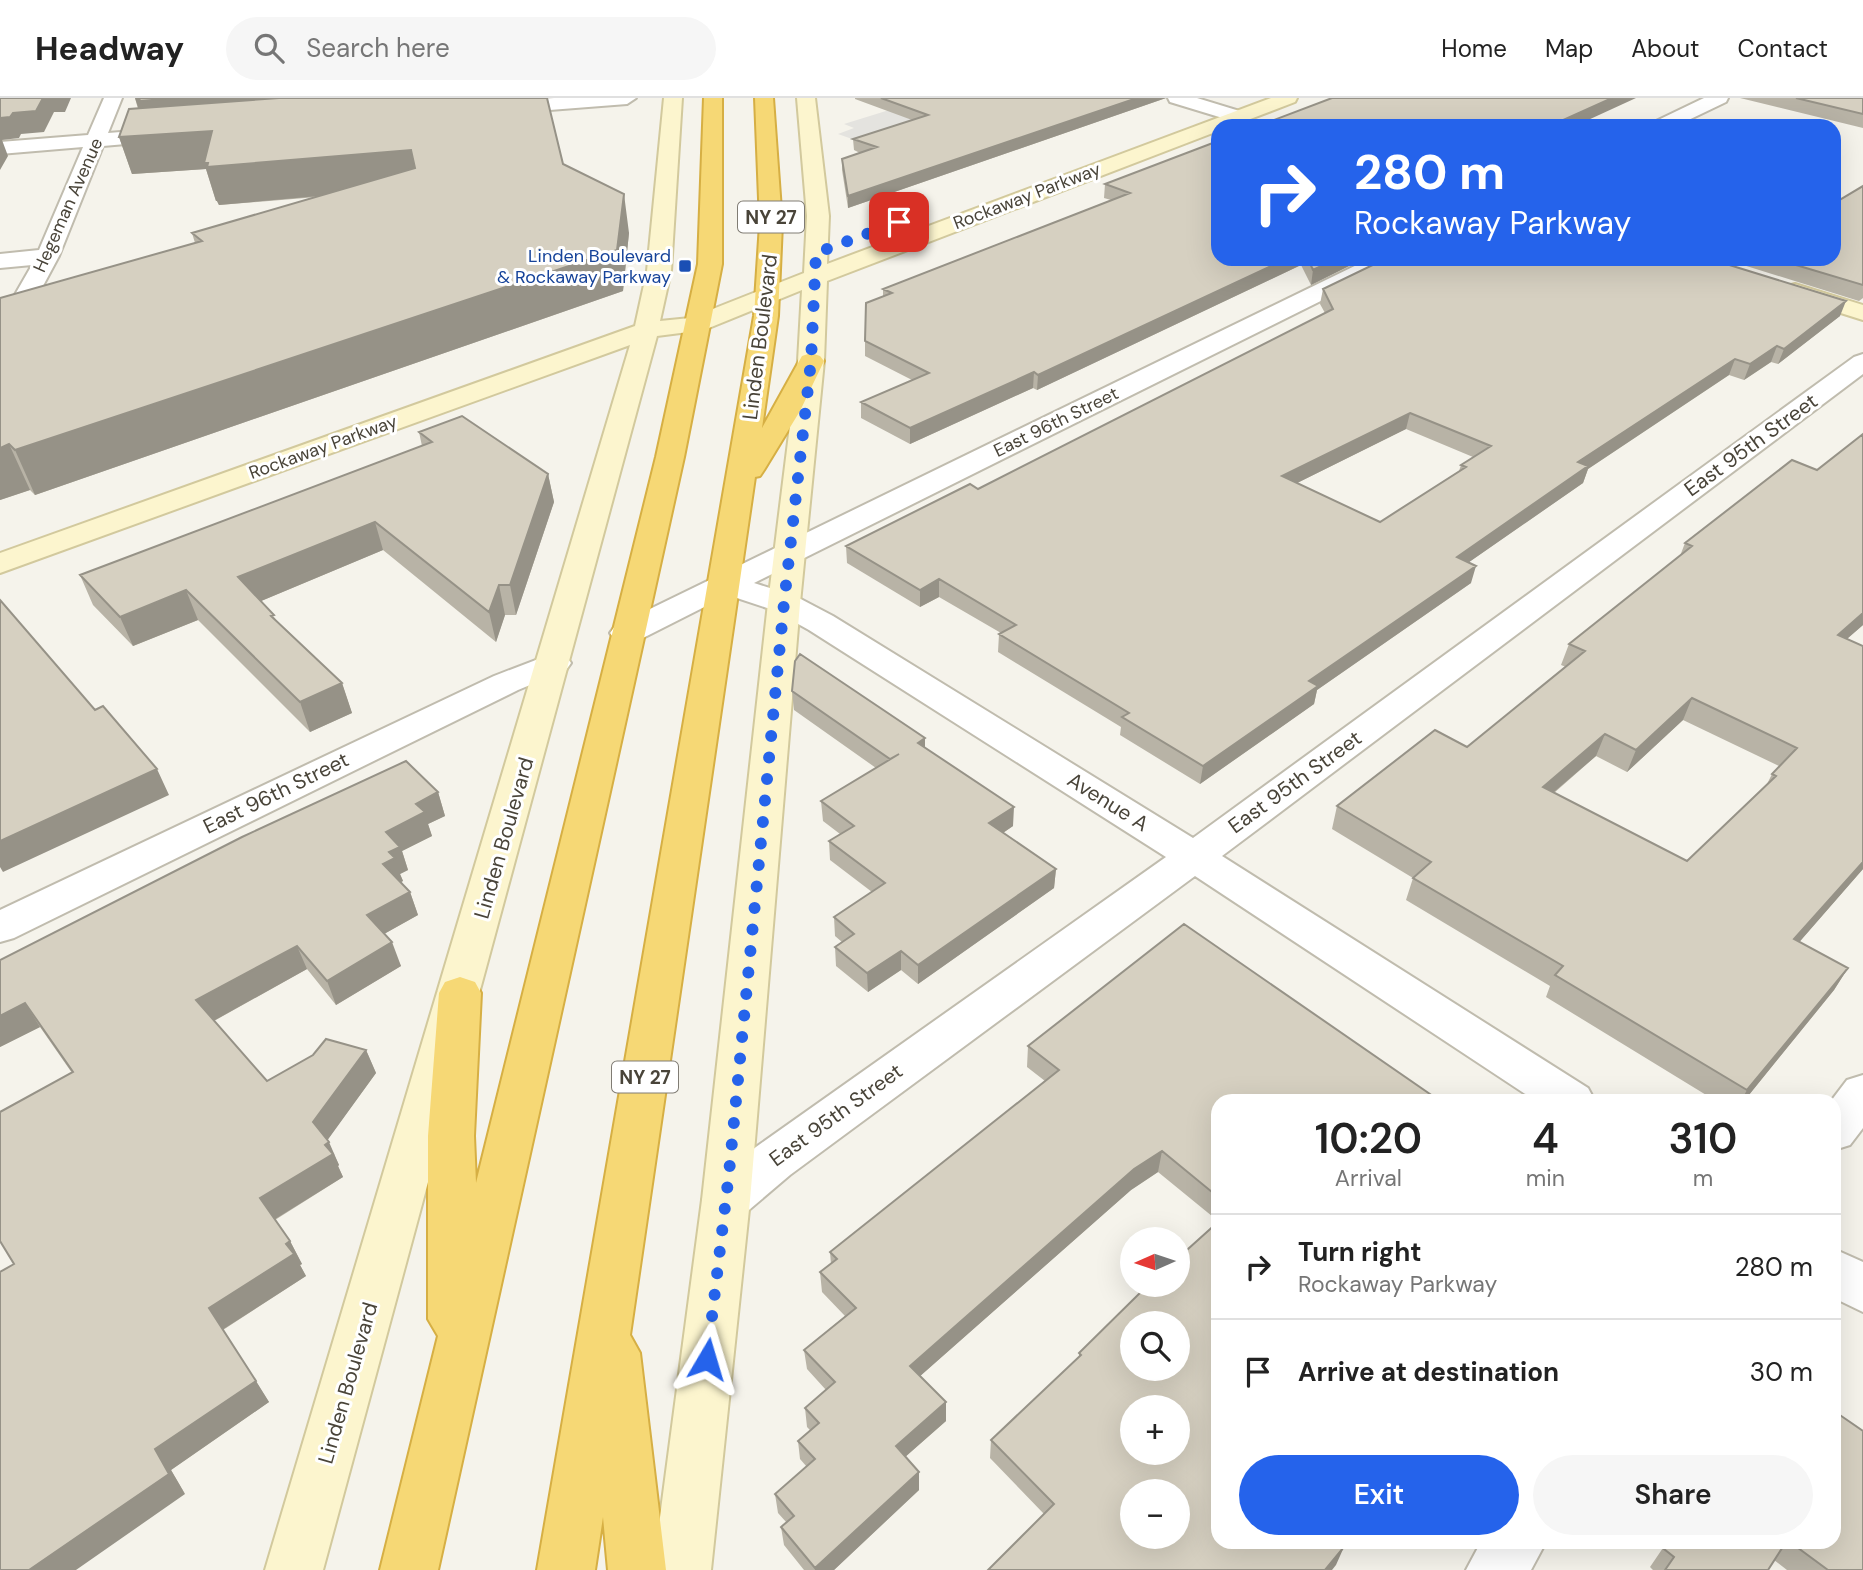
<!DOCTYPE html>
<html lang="en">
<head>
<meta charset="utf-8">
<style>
  :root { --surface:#fff; --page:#f6f6f6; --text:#222; --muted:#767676; --line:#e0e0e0; --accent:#2563eb }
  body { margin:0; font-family:"DM Sans",sans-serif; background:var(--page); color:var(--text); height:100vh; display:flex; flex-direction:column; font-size:26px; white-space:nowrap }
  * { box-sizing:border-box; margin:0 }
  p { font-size:23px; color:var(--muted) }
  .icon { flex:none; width:38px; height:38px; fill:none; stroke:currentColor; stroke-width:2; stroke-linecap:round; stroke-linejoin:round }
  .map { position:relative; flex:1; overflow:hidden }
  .drawer { position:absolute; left:1211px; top:996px; width:630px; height:455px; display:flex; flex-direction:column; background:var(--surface); border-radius:21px; box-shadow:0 7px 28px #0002 }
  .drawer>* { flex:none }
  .guide { position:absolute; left:1211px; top:21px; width:630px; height:147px; border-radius:21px; box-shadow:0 7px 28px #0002; background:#2563eb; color:#fff; overflow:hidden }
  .needle { width:46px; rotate:267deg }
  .tools { position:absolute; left:1120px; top:1129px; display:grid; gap:14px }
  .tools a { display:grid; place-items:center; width:70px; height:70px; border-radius:50%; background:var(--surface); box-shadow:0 7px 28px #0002; font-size:35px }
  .pin { position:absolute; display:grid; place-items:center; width:60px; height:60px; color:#fff; margin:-30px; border-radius:14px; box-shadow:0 4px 10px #0006 }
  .me { position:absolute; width:77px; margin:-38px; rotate:7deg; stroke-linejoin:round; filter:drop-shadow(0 0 5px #0008) }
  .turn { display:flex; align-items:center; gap:24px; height:147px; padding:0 28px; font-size:32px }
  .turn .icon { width:91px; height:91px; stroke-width:2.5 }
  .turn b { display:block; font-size:49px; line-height:60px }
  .eta { display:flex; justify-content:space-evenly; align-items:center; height:119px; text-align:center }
  .eta b { font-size:42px; font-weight:600; line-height:49px }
  .primary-button { display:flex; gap:14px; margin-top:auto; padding:14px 28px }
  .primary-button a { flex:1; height:80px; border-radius:42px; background:var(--accent); color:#fff; font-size:28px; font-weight:600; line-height:80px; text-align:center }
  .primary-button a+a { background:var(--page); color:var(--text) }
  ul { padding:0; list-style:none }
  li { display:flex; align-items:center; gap:21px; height:105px; padding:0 28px; border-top:2px solid var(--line) }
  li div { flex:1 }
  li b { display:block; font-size:26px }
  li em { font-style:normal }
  header { display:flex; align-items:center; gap:42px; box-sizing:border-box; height:98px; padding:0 35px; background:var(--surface); border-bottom:2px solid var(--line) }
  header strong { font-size:33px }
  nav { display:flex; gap:38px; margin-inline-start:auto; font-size:24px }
  .search { width:490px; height:63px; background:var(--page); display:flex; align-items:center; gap:18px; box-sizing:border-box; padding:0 24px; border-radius:38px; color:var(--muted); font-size:26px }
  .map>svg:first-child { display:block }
</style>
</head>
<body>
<header>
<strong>Headway</strong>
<div class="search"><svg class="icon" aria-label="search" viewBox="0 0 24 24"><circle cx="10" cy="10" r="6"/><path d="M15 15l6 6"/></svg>Search here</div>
<nav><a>Home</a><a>Map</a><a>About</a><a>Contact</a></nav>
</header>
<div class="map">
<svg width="1863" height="1472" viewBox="0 0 1863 1472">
  <rect width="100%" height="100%" fill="#f5f3eb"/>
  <path fill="#e4e3df" d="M 928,0 L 1012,0 L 869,47 L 838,36 L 854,30 L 844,26 Z"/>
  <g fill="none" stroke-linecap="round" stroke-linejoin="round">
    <defs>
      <path id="street" d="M 104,0 L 122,0 L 108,35 L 172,30 L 182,36 L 172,42 L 103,48 L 59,158 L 30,212 L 27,217 L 0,224 L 0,209 L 9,207 L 32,167 L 0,170 L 0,156 L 39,152 L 83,49 L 0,56 L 0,44 L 88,37 Z
        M 554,0 L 636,0 L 627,6 L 498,16 L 488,10 L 498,4 Z
        M 1168,0 L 1197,0 L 1246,15 L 1249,19 L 1239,25 L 1170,4 Z
        M 1704,0 L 1728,0 L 1726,4 L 1676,28 L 1651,28 L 1654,24 Z
        M 1369,161 L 1399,161 L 1395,166 L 754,485 L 795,498 L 833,518 L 1193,740 L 1854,259 L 1863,256 L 1863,276 L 1222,758 L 1588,990 L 1595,1003 L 1536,1003 L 1195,778 L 790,1077 L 743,1117 L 726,1123 L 709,1117 L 702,1102 L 709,1087 L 756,1049 L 1166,759 L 809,532 L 773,512 L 728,497 L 639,542 L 627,545 L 615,542 L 610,535 L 615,528 Z
        M 554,555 L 566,558 L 571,565 L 566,572 L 518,592 L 14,840 L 0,844 L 0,812 L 494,578 Z
        M 1863,977 L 1863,1030 L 1850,1047 L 1834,1052 L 1834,1003 L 1831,1003 L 1847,982 Z
        M 1834,1151 L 1863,1164 L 1863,1214 L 1834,1200 Z
        M 1481,1444 L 1546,1444 L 1531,1472 L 1466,1472 Z"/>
      <path id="secondary" d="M 664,0 L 682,0 L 671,173 L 660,223 L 690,220 L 804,175 L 807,118 L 797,0 L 815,0 L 829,118 L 827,166 L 1271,0 L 1297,0 L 1295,4 L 1232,28 L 1218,28 L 1218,33 L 827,183 L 824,263 L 800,505 L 750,1102 L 711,1472 L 653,1472 L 702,1102 L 768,505 L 798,263 L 802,192 L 704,232 L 657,238 L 323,1472 L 265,1472 L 630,247 L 0,475 L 0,455 L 635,228 L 647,173 Z
        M 1795,186 L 1863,207 L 1863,222 L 1787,198 L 1783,193 L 1787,188 Z"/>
      <path id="highway" d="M 704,0 L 722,0 L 722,166 L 684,359 L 438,1472 L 380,1472 L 438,1238 L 428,1221 L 428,1038 L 439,895 L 445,884 L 460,879 L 475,884 L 481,895 L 474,1038 L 476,1085 L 656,359 L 698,166 Z
        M 755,0 L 773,0 L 782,126 L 778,218 L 762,330 L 802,258 L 811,255 L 820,258 L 824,263 L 800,313 L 764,372 L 760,378 L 755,379 L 630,1237 L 640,1255 L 666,1472 L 608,1472 L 603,1419 L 595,1472 L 537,1472 L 754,218 L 760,126 Z"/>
    </defs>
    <use href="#street" stroke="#c0bcae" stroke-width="4"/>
    <use href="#secondary" stroke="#d2c99d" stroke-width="4"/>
    <use href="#highway" stroke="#d6af44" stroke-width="4"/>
    <use href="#street" fill="#fff" fill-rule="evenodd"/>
    <use href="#secondary" fill="#fcf5ce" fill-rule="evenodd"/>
    <use href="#highway" fill="#f6d875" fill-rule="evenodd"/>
  </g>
  <path fill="#b8b3a6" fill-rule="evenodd" d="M 135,0 L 563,66 L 629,135 L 623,193 L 35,397 L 30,392 L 0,402 L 0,200 L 195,145 L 192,135 L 317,99 L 219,107 L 217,103 L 216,103 L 206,71 L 132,76 L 119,39 L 138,11 Z
    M 855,0 L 1166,0 L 848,110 L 842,72 L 842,61 L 860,55 L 854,52 L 853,41 L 912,22 L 855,1 Z
    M 1740,0 L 1863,0 L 1863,30 Z
    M 1218,43 L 1218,161 L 1363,161 L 1311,187 L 1301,167 L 1037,292 L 1033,290 L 910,346 L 861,320 L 861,304 L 912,282 L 865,258 L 865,243 L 883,198 L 883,191 L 1111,102 L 1104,100 L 1105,86 Z
    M 1863,88 L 1863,200 L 1859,203 L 1724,161 L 1834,161 L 1836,104 Z
    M 1323,191 L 1840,218 L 1778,266 L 1771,264 L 1744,282 L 1729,277 L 1588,371 L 1583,385 L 1469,464 L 1471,485 L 1317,592 L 1314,606 L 1200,686 L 1120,637 L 1121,629 L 998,554 L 999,536 L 1001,535 L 939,499 L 920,509 L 847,465 L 846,448 L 978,391 L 1325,215 L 1320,206 ZM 1406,331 L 1473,359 L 1461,367 L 1459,373 L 1380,424 L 1297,385 Z
    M 419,334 L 548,376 L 554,404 L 516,517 L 505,517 L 496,544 L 383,452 L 261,503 L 277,523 L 342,585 L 352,615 L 310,634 L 198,522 L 133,548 L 93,507 L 80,477 L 422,348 Z
    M 1685,445 L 1863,527 L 1847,541 L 1863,771 L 1799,844 L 1848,870 L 1834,892 L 1744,1003 L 1716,1003 L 1546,899 L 1550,888 L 1406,802 L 1413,780 L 1332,731 L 1337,708 L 1467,649 L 1566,569 L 1561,567 L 1569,546 L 1680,458 ZM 1683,622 L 1779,668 L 1772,676 L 1766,688 L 1687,763 L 1554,695 L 1596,658 L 1627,674 Z
    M 792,593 L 925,640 L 925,649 L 1013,728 L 1003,735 L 1056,771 L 1054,790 L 918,886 L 901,872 L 868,894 L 836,868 L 835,849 L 842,844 L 835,838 L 834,819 L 872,794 L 830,762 L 829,743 L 840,736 L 823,723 L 821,703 L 876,670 L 794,612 Z
    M 438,694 L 445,718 L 428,726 L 432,738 L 402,753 L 408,772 L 400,776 L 403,783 L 401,784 L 410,794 L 418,817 L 384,836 L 401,868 L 336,907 L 307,871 L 214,923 L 267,983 L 366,952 L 376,975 L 327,1042 L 339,1067 L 338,1068 L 343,1079 L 275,1122 L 290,1143 L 302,1166 L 300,1167 L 306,1178 L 223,1232 L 269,1304 L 171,1372 L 185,1396 L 14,1166 L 72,975 L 40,929 L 0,949 L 0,862 Z
    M 1028,948 L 1218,1003 L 1218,1123 L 1158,1074 L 1131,1092 L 920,1278 L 946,1323 L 905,1359 L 919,1374 L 919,1392 L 834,1472 L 804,1472 L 784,1447 L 781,1429 L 787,1425 L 778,1415 L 775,1396 L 807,1369 L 800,1361 L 798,1343 L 810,1332 L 807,1329 L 805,1310 L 826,1292 L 807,1271 L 804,1252 L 845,1218 L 822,1194 L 820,1174 L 831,1166 L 830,1154 L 1045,983 L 1027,969 Z
    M 1079,1255 L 1336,1467 L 1044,1416 L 990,1360 L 991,1342 L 1079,1260 Z
    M 1667,1444 L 1834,1444 L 1863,1472 L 1787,1472 L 1774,1462 L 1768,1472 L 1653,1472 L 1650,1469 Z"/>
  <path fill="#969287" d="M 43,0 L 71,0 L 65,14 L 54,14 L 44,34 L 21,36 L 19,40 L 2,42 L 8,58 L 0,72 L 0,20 Z
    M 135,0 L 522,0 L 143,24 Z
    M 1137,0 L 1166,0 L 848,110 L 848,98 Z
    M 1612,0 L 1636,0 L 1575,28 L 1550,28 Z
    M 212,33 L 411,52 L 420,89 L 219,107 L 217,103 L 216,103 L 206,71 L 132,76 L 119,39 Z
    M 624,96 L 629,135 L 623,193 L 35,397 L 15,352 Z
    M 1286,161 L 1302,161 L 1301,167 L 1037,292 L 1038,277 Z
    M 1336,161 L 1363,161 L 1311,187 L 1313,172 Z
    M 1846,203 L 1840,218 L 1778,266 L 1784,251 Z
    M 1777,248 L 1771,264 L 1744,282 L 1750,266 Z
    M 1735,261 L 1729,277 L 1588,371 L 1583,385 L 1452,476 L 1457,459 L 1578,364 Z
    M 1034,274 L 1033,290 L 910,346 L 910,330 Z
    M 1410,315 L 1406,331 L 1279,394 L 1282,378 Z
    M 9,346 L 30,392 L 0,402 L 0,350 Z
    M 548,376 L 554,404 L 516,517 L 510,487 Z
    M 375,424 L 383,452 L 249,508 L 238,479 Z
    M 1476,468 L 1471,485 L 1317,592 L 1314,606 L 1200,686 L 1203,668 L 1309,583 Z
    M 939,481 L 939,499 L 920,509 L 920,492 Z
    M 499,487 L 505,517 L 496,544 L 489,514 Z
    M 186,492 L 198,522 L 133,548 L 120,519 Z
    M 1863,515 L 1863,527 L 1827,558 L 1838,537 Z
    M 342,585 L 352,615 L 310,634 L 300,604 Z
    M 1692,600 L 1683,622 L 1627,674 L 1636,652 Z
    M 1605,636 L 1596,658 L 1534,711 L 1543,689 Z
    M 925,640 L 925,659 L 918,645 Z
    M 157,671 L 169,697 L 3,774 L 0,769 L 0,743 Z
    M 438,694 L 445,718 L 428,726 L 432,738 L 402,753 L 408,772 L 400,776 L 403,783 L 391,789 L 383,766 L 386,734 L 416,706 Z
    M 1014,709 L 1013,728 L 988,745 L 989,725 Z
    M 1863,764 L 1863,771 L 1782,864 L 1794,841 Z
    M 1056,771 L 1054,790 L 918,886 L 918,867 Z
    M 410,794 L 418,817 L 375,841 L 367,817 Z
    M 392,844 L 401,868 L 336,907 L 327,883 Z
    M 297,848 L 307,871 L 208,926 L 196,902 Z
    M 901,853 L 901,872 L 868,894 L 867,875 Z
    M 1848,870 L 1834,892 L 1744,1003 L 1741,1003 L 1747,992 Z
    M 25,905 L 40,929 L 0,949 L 0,918 Z
    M 366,952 L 376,975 L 324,1047 L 313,1024 Z
    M 329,1044 L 339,1067 L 338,1068 L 343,1079 L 272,1123 L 260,1100 Z
    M 1162,1053 L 1158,1074 L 1131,1092 L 910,1287 L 910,1268 L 1134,1071 Z
    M 290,1143 L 302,1166 L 300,1167 L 306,1178 L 222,1232 L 209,1210 Z
    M 256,1283 L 269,1304 L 171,1372 L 185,1396 L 76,1472 L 29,1472 L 155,1351 Z
    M 946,1304 L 946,1323 L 896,1367 L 896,1348 Z
    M 919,1374 L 919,1392 L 834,1472 L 815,1472 L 815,1470 Z
    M 1344,1449 L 1336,1467 L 1332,1472 L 1325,1472 Z"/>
  <path fill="#d6d0c1" stroke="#969287" stroke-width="2" fill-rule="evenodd" d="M 0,0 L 43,0 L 36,13 L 13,15 L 10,19 L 0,20 Z
    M 140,0 L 178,0 L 139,3 Z
    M 279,0 L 547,0 L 563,66 L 624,96 L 617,152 L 15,352 L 9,346 L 0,350 L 0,200 L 202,143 L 192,135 L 415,70 L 411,52 L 207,69 L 208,65 L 204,65 L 212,33 L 119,39 L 129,11 Z
    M 881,0 L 1137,0 L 848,98 L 842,61 L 877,49 L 853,41 L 928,17 Z
    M 1332,0 L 1612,0 L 1550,28 L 1258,28 Z
    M 1796,0 L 1863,0 L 1863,16 Z
    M 1218,43 L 1218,161 L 1286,161 L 1038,277 L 1034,274 L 910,330 L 861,304 L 929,275 L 865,243 L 866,205 L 892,195 L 883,191 L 1130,95 L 1105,86 Z
    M 1863,88 L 1863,187 L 1776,161 L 1834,161 L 1834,103 L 1836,104 Z
    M 1308,161 L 1336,161 L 1313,172 Z
    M 1385,161 L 1710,161 L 1846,203 L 1784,251 L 1777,248 L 1750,266 L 1735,261 L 1578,364 L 1588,368 L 1457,459 L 1476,468 L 1309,583 L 1318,588 L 1203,668 L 1122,619 L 1129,615 L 999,536 L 1016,527 L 939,481 L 920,492 L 846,448 L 970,386 L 978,391 L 1333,211 L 1323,191 ZM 1410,315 L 1491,348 L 1461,367 L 1466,369 L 1380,424 L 1282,378 Z
    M 462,318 L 548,376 L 510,487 L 499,487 L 489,514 L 375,424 L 238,479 L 274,517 L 271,518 L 342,585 L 300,604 L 186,492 L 120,519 L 80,477 L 432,344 L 419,334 Z
    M 1863,336 L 1863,515 L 1838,537 L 1863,548 L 1863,764 L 1794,841 L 1848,870 L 1747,992 L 1555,877 L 1563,868 L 1413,780 L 1431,764 L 1337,708 L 1435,632 L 1467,649 L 1585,553 L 1569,546 L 1692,448 L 1685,445 L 1792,362 L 1817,372 ZM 1692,600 L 1797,650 L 1772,676 L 1776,678 L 1687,763 L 1543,689 L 1605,636 L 1636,652 Z
    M 0,502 L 95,612 L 103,608 L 157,671 L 0,743 Z
    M 800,556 L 925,640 L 918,645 L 1014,709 L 989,725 L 1056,771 L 918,867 L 901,853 L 867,875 L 835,849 L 854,836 L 834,819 L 885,785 L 829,743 L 854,728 L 821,703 L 899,656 L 890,661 L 792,593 L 795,563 Z
    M 406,663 L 438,694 L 416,706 L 425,714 L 386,734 L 400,749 L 389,754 L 395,760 L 383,766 L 410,794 L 367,817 L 392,844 L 327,883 L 297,848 L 196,902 L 267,983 L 313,957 L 326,941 L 366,952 L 313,1024 L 329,1044 L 325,1047 L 333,1056 L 260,1100 L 290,1143 L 286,1146 L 294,1156 L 209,1210 L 256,1283 L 155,1351 L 169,1376 L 29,1472 L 0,1472 L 0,1174 L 14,1166 L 0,1143 L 0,1014 L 73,974 L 25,905 L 0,918 L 0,862 L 242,739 Z
    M 1184,826 L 1440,1003 L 1218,1003 L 1218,1099 L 1162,1053 L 1134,1071 L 910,1268 L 946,1304 L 896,1348 L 919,1374 L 815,1470 L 781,1429 L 794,1418 L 775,1396 L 815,1361 L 798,1343 L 819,1325 L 805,1310 L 835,1284 L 804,1252 L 856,1210 L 820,1174 L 837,1161 L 830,1154 L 1059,972 L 1028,948 Z
    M 1218,1124 L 1218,1444 L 1338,1444 L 1344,1449 L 1325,1472 L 988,1472 L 1054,1406 L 991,1342 L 1081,1257 L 1079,1255 L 1149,1186 L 1178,1186 L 1178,1160 ZM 1132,1225 L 1178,1225 L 1178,1270 L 1132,1270 ZM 1132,1309 L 1178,1309 L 1178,1354 L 1132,1354 ZM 1132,1393 L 1178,1393 L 1178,1438 L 1132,1438 Z
    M 1834,1313 L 1863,1333 L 1863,1472 L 1828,1472 L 1790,1444 L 1834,1444 Z
    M 1669,1444 L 1786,1444 L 1768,1472 L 1665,1472 L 1674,1459 L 1664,1451 Z"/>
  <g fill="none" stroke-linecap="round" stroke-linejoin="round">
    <path stroke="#2563eb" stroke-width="12" stroke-dasharray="0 21.6" d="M 707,1261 L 729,1075 L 784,505 L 811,263 L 816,155 L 899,124"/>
  </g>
  <rect fill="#1a4fb4" stroke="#fff" stroke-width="2.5" x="678" y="161" width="14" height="14" rx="3.5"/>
  <g text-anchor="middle" stroke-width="6" stroke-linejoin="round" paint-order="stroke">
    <g font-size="18" fill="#494439" stroke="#fff">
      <text transform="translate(1027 98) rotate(-21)" y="6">Rockaway Parkway</text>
      <text transform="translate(68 107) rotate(-66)" y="6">Hegeman Avenue</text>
      <text transform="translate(1056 324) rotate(-26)" y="6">East 96th Street</text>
      <text transform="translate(323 349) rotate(-20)" y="6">Rockaway Parkway</text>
    </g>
    <g font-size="18" fill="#164399" stroke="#fff" text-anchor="end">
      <text x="671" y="164">Linden Boulevard<tspan x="671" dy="21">&amp; Rockaway Parkway</tspan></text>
    </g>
    <g fill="#fff" stroke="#807c74" stroke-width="2">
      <rect x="738" y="103.5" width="66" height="31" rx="5"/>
      <rect x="612" y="963.5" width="66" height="31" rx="5"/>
    </g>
    <g font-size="19" font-weight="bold" fill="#494439">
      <text x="771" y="126">NY 27</text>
      <text x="645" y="986">NY 27</text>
    </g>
    <g font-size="21" fill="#494439" stroke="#fff">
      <text transform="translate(760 239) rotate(-83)" y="7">Linden Boulevard</text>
      <text transform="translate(1751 347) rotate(-36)" y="7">East 95th Street</text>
      <text transform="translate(1295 684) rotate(-36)" y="7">East 95th Street</text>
      <text transform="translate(276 695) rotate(-26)" y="7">East 96th Street</text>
      <text transform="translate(1108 704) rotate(32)" y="7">Avenue A</text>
      <text transform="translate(504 740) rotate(-74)" y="7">Linden Boulevard</text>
      <text transform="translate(836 1017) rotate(-36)" y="7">East 95th Street</text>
      <text transform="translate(348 1285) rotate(-74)" y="7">Linden Boulevard</text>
    </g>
  </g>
</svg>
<div class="tools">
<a><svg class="needle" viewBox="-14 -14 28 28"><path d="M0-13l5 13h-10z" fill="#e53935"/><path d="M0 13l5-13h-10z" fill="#767676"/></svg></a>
<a><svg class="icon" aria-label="search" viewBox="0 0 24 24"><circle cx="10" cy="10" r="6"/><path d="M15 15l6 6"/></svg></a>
<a>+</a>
<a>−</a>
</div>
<div class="pin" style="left:899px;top:124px;background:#d93025"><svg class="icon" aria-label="arrive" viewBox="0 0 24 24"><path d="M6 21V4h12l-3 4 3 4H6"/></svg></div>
<svg class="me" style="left:707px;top:1261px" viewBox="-20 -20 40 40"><path d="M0-17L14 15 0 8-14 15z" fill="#2563eb" stroke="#fff" stroke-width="4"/></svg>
<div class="guide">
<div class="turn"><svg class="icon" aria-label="right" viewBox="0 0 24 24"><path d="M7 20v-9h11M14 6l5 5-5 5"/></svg><div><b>280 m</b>Rockaway Parkway</div></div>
</div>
<section class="drawer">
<div class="eta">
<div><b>10:20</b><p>Arrival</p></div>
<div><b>4</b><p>min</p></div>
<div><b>310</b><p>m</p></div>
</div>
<ul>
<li><svg class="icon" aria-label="right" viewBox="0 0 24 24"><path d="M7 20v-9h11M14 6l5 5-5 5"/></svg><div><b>Turn right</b><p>Rockaway Parkway</p></div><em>280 m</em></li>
<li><svg class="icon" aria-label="arrive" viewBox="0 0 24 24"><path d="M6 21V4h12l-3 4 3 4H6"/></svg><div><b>Arrive at destination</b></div><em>30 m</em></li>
</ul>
<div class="primary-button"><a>Exit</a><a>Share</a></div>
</section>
</div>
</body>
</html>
